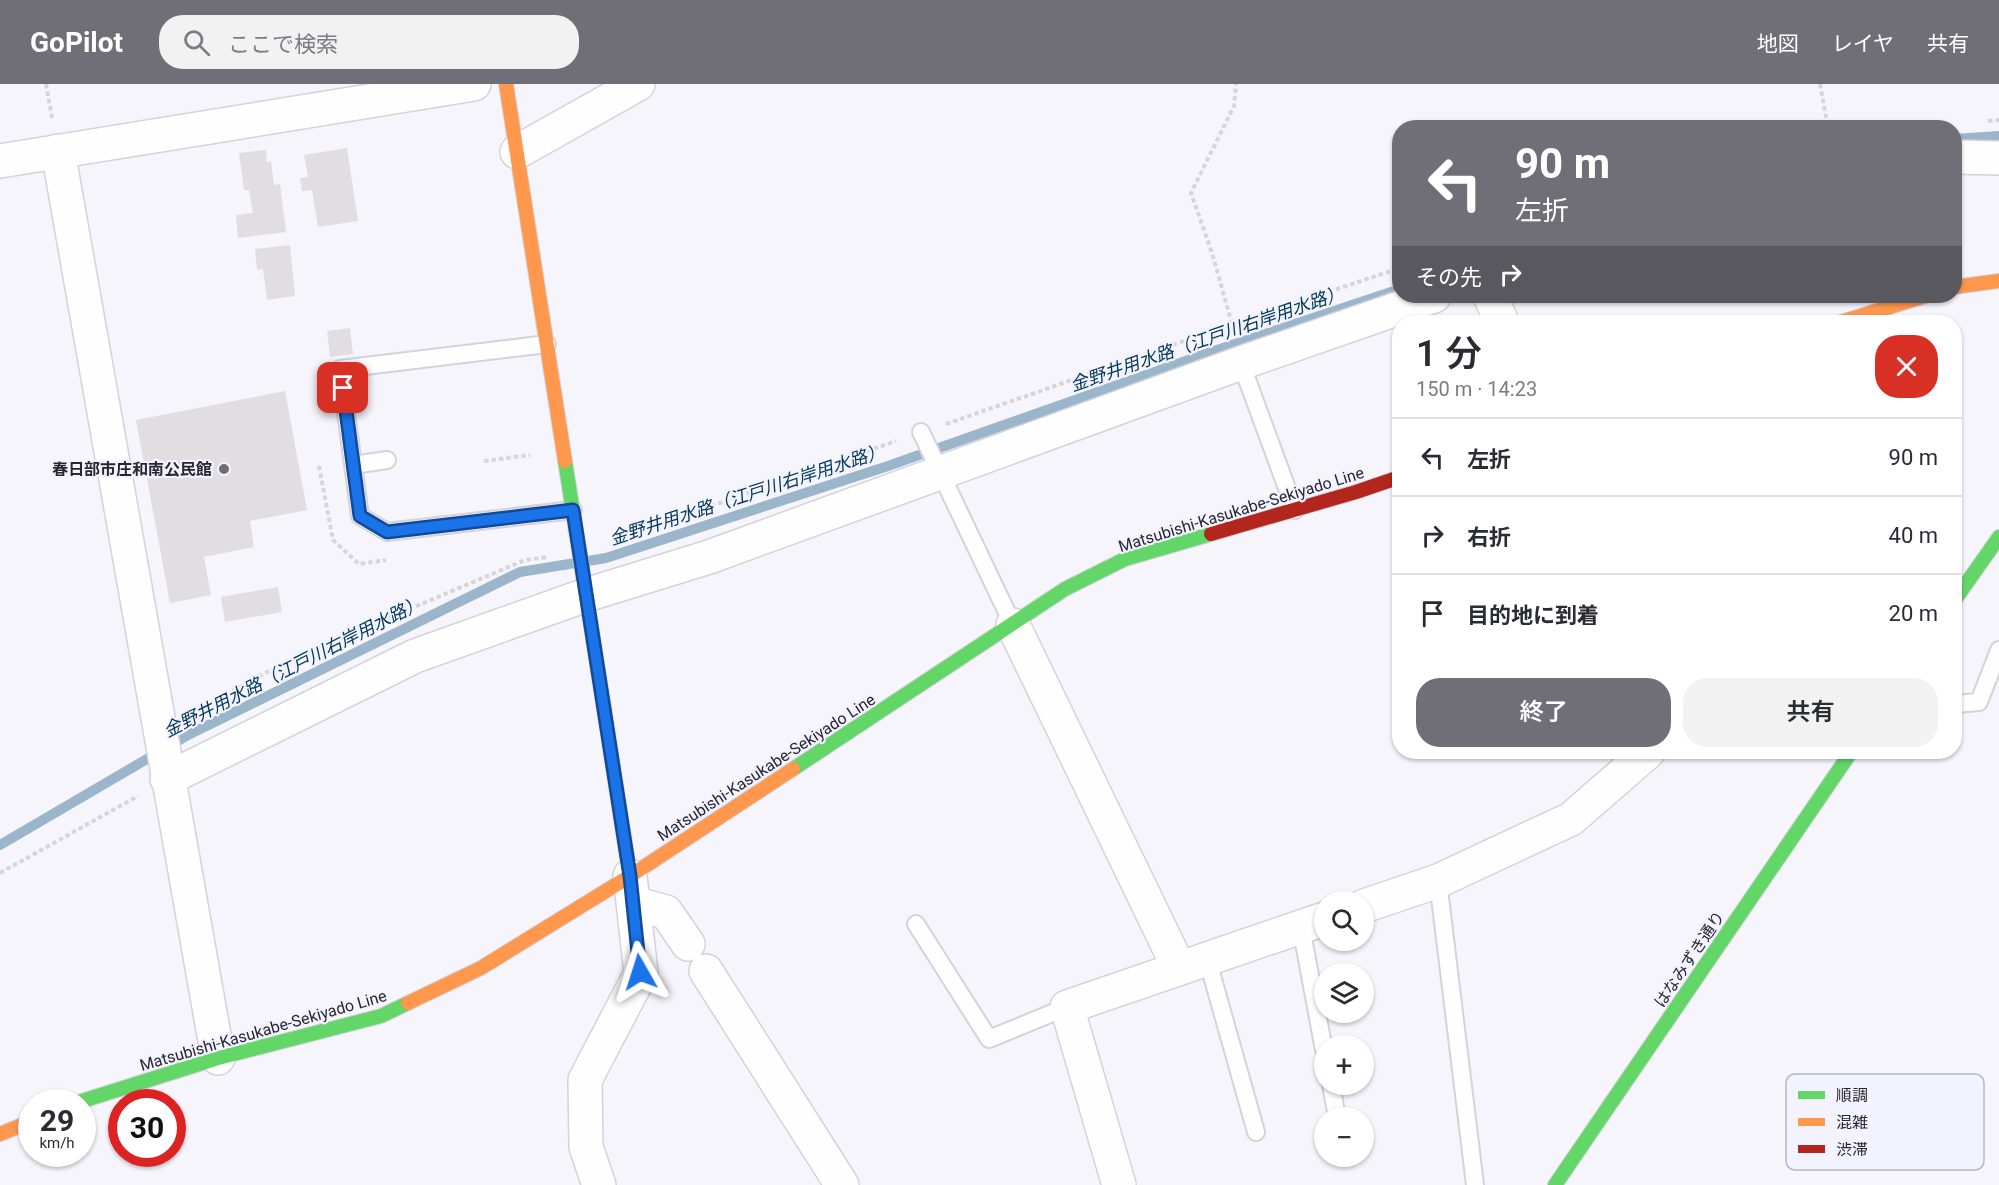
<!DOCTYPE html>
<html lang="ja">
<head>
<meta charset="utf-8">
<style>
  :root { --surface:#fff; --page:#f2f2f3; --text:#2b2b33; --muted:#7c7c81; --line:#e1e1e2; --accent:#706f77 }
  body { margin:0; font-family:Roboto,"Noto Sans JP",sans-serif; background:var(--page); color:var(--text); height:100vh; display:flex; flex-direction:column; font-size:22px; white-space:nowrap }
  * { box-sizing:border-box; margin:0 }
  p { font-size:20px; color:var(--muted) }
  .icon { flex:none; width:33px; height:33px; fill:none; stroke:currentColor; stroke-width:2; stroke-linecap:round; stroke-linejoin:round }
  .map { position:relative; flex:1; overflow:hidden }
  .drawer { position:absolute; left:1392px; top:231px; width:570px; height:444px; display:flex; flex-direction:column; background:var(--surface); border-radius:24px; box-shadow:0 2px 4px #0004 }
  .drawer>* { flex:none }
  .hud { position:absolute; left:1392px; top:36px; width:570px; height:183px; border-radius:24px; box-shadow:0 2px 4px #0004; background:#706f77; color:#fff; overflow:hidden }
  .buttons { position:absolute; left:1314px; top:807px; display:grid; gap:12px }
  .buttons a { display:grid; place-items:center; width:60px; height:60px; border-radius:50%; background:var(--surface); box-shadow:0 2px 4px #0004; font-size:30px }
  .speed { position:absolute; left:18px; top:1005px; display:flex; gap:12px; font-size:30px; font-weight:700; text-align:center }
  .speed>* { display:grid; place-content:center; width:78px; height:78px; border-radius:50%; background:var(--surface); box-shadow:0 2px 4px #0004; line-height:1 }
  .speed small { font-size:15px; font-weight:400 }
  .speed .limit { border:9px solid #d22; background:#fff; color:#111 }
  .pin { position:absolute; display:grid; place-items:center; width:51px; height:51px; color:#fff; margin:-26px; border-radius:12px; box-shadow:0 3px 9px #0006 }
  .me { position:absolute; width:66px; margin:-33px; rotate:354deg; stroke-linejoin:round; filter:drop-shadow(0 0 4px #0008) }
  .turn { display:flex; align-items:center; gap:21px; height:126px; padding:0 24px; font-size:27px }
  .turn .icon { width:78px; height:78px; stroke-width:2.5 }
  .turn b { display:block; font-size:42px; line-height:51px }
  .then { display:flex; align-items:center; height:57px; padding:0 24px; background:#0003; gap:12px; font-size:22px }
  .round { display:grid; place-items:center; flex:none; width:63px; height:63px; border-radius:24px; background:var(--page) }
  .summary { display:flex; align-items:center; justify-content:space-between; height:102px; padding:0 24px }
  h1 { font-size:36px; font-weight:600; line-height:45px }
  .action { display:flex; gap:12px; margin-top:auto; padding:12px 24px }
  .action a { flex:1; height:69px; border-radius:24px; background:var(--accent); color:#fff; font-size:24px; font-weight:600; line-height:69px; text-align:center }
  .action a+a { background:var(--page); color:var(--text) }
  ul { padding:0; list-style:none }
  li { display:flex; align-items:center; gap:18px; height:78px; padding:0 24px; border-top:2px solid var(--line) }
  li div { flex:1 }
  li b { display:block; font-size:22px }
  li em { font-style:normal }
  header { display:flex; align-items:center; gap:36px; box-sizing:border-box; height:84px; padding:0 30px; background:var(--accent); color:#fff }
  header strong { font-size:28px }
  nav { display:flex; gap:33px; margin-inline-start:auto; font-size:21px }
  .search { width:420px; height:54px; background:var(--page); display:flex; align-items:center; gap:15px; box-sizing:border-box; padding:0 21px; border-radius:24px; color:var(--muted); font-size:22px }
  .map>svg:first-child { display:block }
</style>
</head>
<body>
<header>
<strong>GoPilot</strong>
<div class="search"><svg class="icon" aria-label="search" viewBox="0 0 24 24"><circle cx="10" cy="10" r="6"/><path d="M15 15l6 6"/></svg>ここで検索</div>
<nav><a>地図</a><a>レイヤ</a><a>共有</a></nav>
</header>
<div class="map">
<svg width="1999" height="1101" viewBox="0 0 1999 1101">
  <rect width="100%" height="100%" fill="#f6f5fc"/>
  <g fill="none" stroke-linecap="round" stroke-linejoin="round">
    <path stroke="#9bb6ca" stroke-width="10" d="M 1954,55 L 1999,52
      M 0,761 L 188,651 L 520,488 L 606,474 L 888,382 L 1214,267 L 1400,205"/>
  </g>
  <path fill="#e2dde1" d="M 347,64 L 358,137 L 318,143 L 312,106 L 302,107 L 300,94 L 308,93 L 304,71 Z
    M 266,66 L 267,78 L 271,77 L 274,101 L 280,100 L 286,148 L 238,154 L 236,131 L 253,129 L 249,106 L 244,106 L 239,69 Z
    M 290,161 L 295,212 L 267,216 L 263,185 L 257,186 L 255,165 Z
    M 350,244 L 353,270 L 330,273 L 327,247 Z
    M 285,307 L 307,426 L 250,437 L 254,463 L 204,473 L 211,511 L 170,519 L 136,336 Z
    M 278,503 L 282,528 L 225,538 L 221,513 Z"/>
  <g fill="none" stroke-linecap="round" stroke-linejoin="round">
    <defs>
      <path id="lane" d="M 547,260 L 340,285 L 360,432 L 387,448 L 573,426
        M 1241,279 L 1295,426
        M 921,348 L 1013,541
        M 353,381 L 387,376
        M 1954,620 L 1979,618 L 1999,566
        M 1438,797 L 1475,1101
        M 916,840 L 989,955 L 1067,923
        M 1301,843 L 1324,966
        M 1207,874 L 1256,1048
        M 1331,1000 L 1337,1034"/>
      <path id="street" d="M 58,67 L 218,974
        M 517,68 L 638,0
        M 1954,73 L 1999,74
        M 0,77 L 474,0
        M 1490,212 L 1502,238
        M 1013,541 L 1179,884
        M 167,695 L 415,572 L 586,511 L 709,473 L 1241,279 L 1434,212
        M 633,819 L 666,828 L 688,860
        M 1364,822 L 1438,797 L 1571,735 L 1648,668
        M 706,887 L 842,1101
        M 599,1101 L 586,1063 L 585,996 L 641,889 L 630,792
        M 1119,1101 L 1067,923 L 1324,835"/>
      <path id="fast" d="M 565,377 L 604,624
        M 1954,517 L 1999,453
        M 793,685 L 1065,505 L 1125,475 L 1211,450
        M 79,1018 L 218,974 L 381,932 L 408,919
        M 1555,1101 L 1851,668"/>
      <path id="slow" d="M 506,0 L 565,377
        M 1954,203 L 1999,197
        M 1841,238 L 1925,212
        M 408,919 L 481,884 L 630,792 L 793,685
        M 0,1050 L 32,1037"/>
      <path id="jam" d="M 1211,450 L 1356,408 L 1400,393
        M 604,624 L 630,792"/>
    </defs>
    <use href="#lane" stroke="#d4d2da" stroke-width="20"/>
    <use href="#street" stroke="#d4d2da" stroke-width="36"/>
    <use href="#fast" stroke="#d4d2da" stroke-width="16"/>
    <use href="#slow" stroke="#d4d2da" stroke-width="16"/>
    <use href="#jam" stroke="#d4d2da" stroke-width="16"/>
    <path stroke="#d6d6d9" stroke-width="4" stroke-dasharray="4.5 3" stroke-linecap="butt" d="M 46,0 L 52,34
      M 1820,0 L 1828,44
      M 1988,37 L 1999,36
      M 1232,240 L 1212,169 L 1191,109 L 1234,22 L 1236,0
      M 946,340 L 1232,240 L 1400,184
      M 484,377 L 530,371
      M 319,382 L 333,456 L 359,480 L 386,476
      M 612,457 L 896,357
      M 193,629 L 287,577 L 525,476 L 547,473
      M 0,789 L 138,712"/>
    <use href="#lane" stroke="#fefeff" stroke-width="16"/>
    <use href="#street" stroke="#fefeff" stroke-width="33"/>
    <use href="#fast" stroke="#63d668" stroke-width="14"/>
    <use href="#slow" stroke="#ff974d" stroke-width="14"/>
    <use href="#jam" stroke="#b3261e" stroke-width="14"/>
  </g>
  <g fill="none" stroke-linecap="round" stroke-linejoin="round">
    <defs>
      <path id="route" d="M 343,304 L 360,432 L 387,448 L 573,426 L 630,792 L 640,888"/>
    </defs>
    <use href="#route" stroke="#114b97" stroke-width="15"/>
    <use href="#route" stroke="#1a73e8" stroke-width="10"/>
  </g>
  <circle fill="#706f77" stroke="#f3f2ff" stroke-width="2" cx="224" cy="385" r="6"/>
  <g text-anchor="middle" stroke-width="4.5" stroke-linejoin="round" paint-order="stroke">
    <g font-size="16" font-weight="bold" fill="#28272f" stroke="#f3f2ff" text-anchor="end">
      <text x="212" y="391">春日部市庄和南公民館</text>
    </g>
    <g font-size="16" fill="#28272f" stroke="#f3f2ff">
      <text transform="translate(1241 425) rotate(-17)" y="6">Matsubishi-Kasukabe-Sekiyado Line</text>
      <text transform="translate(766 683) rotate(-33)" y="6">Matsubishi-Kasukabe-Sekiyado Line</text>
      <text transform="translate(1689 875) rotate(-56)" y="6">はなみずき通り</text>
      <text transform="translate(263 946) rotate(-16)" y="6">Matsubishi-Kasukabe-Sekiyado Line</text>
    </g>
    <g font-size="18" font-style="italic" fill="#033954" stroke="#f3f2ff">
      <text transform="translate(1207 255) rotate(-19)" y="6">金野井用水路（江戸川右岸用水路）</text>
      <text transform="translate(747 411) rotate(-18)" y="6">金野井用水路（江戸川右岸用水路）</text>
      <text transform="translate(293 583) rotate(-27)" y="6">金野井用水路（江戸川右岸用水路）</text>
    </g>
  </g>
  <rect x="1786" y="990" width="198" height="96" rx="9" fill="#f3f2ff" stroke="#b6b5c1" stroke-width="1.5"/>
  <rect x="1798" y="1007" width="27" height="8" fill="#63d668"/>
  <rect x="1798" y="1034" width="27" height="8" fill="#ff974d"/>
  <rect x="1798" y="1061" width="27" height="8" fill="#b3261e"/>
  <g font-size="16" fill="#28272f">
    <text x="1836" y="1017">順調</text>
    <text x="1836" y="1044">混雑</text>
    <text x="1836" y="1071">渋滞</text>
  </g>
</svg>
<div class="buttons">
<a><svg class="icon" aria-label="search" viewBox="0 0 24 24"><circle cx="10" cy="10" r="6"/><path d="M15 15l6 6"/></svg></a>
<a><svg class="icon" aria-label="layers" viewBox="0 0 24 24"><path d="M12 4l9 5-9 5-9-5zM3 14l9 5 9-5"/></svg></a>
<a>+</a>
<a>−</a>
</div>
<div class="speed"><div>29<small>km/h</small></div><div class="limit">30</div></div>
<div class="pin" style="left:343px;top:304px;background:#d93025"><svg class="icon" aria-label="arrive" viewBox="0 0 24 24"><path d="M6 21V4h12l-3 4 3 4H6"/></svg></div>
<svg class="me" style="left:640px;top:888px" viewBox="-20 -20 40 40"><path d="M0-17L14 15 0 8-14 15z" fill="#1a73e8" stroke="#fff" stroke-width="4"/></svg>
<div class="hud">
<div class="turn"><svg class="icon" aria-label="left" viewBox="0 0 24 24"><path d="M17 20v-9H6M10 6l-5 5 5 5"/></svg><div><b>90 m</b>左折</div></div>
<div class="then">その先<svg class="icon" aria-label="right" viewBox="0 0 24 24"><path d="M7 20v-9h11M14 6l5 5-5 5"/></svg></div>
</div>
<section class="drawer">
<div class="summary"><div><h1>1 分</h1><p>150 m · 14:23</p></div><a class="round" style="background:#d93025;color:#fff"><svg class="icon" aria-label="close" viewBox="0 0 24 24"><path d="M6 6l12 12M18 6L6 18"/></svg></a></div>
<ul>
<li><svg class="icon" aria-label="left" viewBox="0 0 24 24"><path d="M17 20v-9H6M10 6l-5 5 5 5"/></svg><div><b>左折</b></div><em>90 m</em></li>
<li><svg class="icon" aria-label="right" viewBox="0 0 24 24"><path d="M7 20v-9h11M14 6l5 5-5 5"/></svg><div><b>右折</b></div><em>40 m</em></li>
<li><svg class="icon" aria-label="arrive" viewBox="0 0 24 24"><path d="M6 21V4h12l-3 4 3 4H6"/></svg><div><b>目的地に到着</b></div><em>20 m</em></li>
</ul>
<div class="action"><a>終了</a><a>共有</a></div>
</section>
</div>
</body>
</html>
